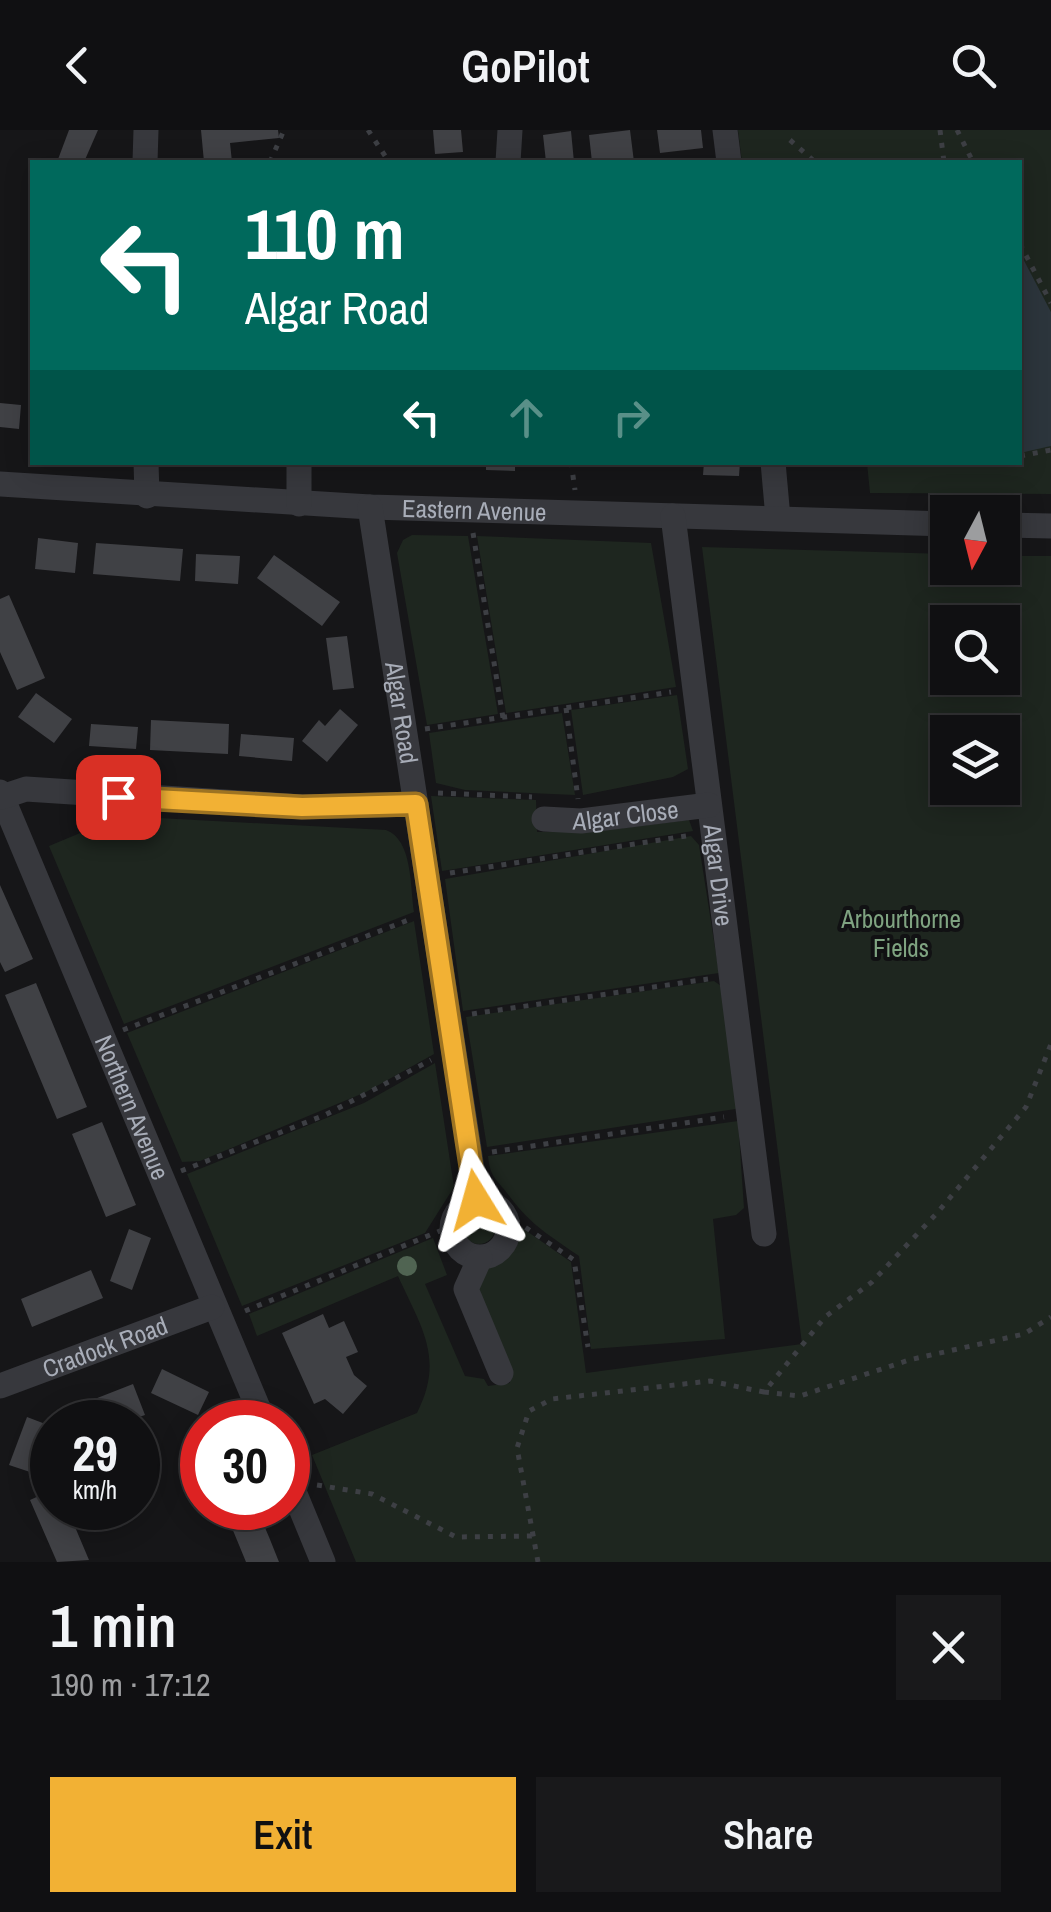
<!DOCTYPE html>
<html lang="en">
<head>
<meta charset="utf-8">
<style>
  :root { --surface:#101012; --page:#19191b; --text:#f1f3f6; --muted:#9c9d9f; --line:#303032; --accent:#f2b134 }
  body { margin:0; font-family:"Archivo Narrow",sans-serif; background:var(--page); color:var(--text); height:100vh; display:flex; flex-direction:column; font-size:38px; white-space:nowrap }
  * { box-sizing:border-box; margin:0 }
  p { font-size:32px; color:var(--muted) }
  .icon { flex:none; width:55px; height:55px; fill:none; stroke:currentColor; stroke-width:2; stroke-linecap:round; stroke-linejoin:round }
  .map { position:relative; height:1432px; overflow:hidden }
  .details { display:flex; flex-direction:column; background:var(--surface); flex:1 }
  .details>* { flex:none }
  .banner { position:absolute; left:30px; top:30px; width:992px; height:305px; border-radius:0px; box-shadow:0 5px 25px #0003,0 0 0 2px var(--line); background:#00695c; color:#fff; overflow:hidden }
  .needle { width:65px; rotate:187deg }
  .fabs { position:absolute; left:930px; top:365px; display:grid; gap:20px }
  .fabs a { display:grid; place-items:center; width:90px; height:90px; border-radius:0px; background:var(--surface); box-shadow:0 5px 25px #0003,0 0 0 2px var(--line); font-size:50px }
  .speed { position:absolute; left:30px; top:1270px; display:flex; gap:20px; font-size:50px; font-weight:700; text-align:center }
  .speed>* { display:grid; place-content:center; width:130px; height:130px; border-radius:50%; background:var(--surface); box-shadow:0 5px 25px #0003,0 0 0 2px var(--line); line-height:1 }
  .speed small { font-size:25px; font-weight:400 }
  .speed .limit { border:15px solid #d22; background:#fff; color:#111 }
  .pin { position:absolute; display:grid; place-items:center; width:85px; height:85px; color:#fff; margin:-42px; border-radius:20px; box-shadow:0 5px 15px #0006 }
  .me { position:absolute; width:110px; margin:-55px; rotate:352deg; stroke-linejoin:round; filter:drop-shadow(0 0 8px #0008) }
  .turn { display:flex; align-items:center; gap:35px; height:210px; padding:0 50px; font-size:45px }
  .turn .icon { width:130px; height:130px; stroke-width:2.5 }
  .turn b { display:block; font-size:70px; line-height:85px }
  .lanes { display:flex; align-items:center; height:95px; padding:0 50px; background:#0003; justify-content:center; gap:50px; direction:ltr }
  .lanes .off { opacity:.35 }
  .round { display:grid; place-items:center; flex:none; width:105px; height:105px; border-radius:0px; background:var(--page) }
  .overview { display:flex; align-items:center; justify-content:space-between; height:170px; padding:0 50px }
  h1 { font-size:60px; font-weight:600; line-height:75px }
  .primary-button { display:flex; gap:20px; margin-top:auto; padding:20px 50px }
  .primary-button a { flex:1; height:115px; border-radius:0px; background:var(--accent); color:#111; font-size:40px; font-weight:600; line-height:115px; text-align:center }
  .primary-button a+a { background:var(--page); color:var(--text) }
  header { display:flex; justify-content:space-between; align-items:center; height:130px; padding:0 50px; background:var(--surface); font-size:45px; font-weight:600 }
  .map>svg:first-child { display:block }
</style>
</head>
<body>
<header><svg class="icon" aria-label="back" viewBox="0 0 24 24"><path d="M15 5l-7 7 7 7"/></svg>GoPilot<svg class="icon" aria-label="search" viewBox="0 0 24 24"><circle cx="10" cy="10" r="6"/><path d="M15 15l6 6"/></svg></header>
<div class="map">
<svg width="1051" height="1432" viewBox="0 0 1051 1432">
  <rect width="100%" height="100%" fill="#161618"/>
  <path fill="#1e261f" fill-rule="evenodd" d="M 738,0 L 1051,0 L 1051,364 L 870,363 L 867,333 L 1020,332 L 1020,32 L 742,32 Z
    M 412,405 L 468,406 L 498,584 L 427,595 L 397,423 L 403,410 Z
    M 477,406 L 651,413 L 676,557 L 506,583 Z
    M 702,417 L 947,424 L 948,438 L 1002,438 L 1003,426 L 1051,426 L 1051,1432 L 356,1432 L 312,1325 L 417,1283 C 445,1228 421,1197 398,1146 L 257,1206 L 249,1184 L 433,1108 L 447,1145 L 425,1154 L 465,1246 L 484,1249 L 488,1256 L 510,1253 L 475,1146 C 499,1132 519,1127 518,1095 L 571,1132 L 586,1243 L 802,1214 ZM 948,492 L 1002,492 L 1002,548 L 948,548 ZM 948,602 L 1002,602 L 1002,658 L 948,658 Z
    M 677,565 L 688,639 L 673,647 L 583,665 L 571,580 Z
    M 562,583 L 575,665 L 465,660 L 436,653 L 429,603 Z
    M 431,666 L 536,670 L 537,702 L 598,701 L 689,690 L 693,701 L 442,741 Z
    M 121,686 L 386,700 C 413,710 410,757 414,782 L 124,894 L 49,716 Z
    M 691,706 L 699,715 L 719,843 L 463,881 L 445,749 Z
    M 414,791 L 434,924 L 366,962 L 200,1031 L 182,1032 L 127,903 Z
    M 714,851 L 721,856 L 742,978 L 487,1017 L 466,887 Z
    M 435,933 L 454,1057 L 425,1103 L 242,1176 L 187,1044 L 364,973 Z
    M 738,991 L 744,1078 L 736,1085 L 713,1089 L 725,1209 L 591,1219 L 579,1126 C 549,1105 532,1096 510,1067 C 498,1050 490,1049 488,1026 Z
    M463 1098a16 16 0 1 1 32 0a16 16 0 1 1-32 0Z"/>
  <path fill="#2c353c" d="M 1020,123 L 1051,182 L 1051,316 L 1020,323 Z"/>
  <path fill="#404145" d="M 69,0 L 98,0 L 84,32 L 57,32 Z
    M 201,0 L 278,0 L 279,8 L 230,13 L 232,32 L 204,32 Z
    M 433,0 L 461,0 L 463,22 L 435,24 Z
    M 630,0 L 634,32 L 592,32 L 589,5 Z
    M 657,0 L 701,0 L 703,18 L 660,23 Z
    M 571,1 L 574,32 L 546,32 L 543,5 Z
    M 0,273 L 21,275 L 19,299 L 0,297 Z
    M 486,332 L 515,332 L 515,341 L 486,340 Z
    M 704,332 L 740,332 L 739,346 L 703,345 Z
    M 38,408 L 78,413 L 75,443 L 35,439 Z
    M 96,413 L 183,419 L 180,451 L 93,444 Z
    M 196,424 L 240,426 L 238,454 L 195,451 Z
    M 274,425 L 340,472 L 322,496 L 257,448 Z
    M 9,465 L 45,548 L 17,560 L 0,522 L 0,469 Z
    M 347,506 L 354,558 L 333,560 L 326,508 Z
    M 36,563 L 72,589 L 54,613 L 18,587 Z
    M 340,579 L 358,595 L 327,632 L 302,611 L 319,590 L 325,596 Z
    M 151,590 L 229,594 L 228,624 L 150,620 Z
    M 91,594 L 138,597 L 136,619 L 89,616 Z
    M 241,604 L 294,608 L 292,631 L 239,626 Z
    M 0,755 L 33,829 L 5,842 L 0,832 Z
    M 36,853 L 87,977 L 57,989 L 5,865 Z
    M 102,992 L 136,1075 L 106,1087 L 72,1004 Z
    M 129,1099 L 151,1108 L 132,1160 L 110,1151 Z
    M 91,1140 L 103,1168 L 32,1197 L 21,1169 Z
    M 323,1184 L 329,1198 L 344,1191 L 358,1222 L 346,1227 L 354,1245 L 367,1256 L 343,1284 L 325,1269 L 314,1274 L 282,1203 Z
    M 162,1239 L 209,1262 L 198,1285 L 151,1263 Z
    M 133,1254 L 145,1285 L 124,1292 L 63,1292 L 59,1283 Z
    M 27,1287 L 48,1295 L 30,1342 L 9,1335 Z
    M 202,1296 L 202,1332 L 189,1302 Z
    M 52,1360 L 52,1378 L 67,1378 L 89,1430 L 57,1432 L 30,1370 Z
    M 260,1386 L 269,1407 L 279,1432 L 246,1432 L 232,1398 Z"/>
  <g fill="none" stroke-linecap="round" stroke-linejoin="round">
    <path stroke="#3d3f44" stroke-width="5" stroke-dasharray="5 8" stroke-linecap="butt" d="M 368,0 L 389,32
      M 940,0 L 944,32
      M 957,0 L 973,32
      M 790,10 L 815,32
      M 270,32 L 284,0
      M 1020,114 L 1051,173
      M 1020,326 L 1051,320
      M 571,332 L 575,360
      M 473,403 L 503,588
      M 566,578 L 578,669
      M 425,599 L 671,562
      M 438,663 L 532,667
      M 450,743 L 686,706
      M 472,884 L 708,849
      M 123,900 L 411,789
      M 492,1022 L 724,987
      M 181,1041 L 325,985 L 431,930
      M 504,1083 L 574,1130 L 588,1217
      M 245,1181 L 452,1096
      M 764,1262 L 800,1266 L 909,1230 L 1024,1204 L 1051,1187
      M 317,1355 L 372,1364 L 456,1407 L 533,1406
      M 538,1432 L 517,1318 L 529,1281 L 552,1269 L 710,1251 L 764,1262 L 825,1187 L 872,1152 L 938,1082 L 1026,977 L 1051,914"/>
    <g stroke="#37383d" stroke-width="25">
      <path d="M 725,0 L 729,32"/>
      <path d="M 145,32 L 146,0"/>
      <path d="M 508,32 L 510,0"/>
      <path d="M 146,332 L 147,366"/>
      <path d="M 773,332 L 778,388"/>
      <path id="s1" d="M 0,354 L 370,377 L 948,394"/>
      <path d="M 299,374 L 299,332"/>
      <path id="s2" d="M 370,377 L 477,1071"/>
      <path id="s3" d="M 673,386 L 764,1104"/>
      <path d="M 1002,395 L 1051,396"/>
      <path id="s4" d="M 0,662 L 264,1292"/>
      <path d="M 2,667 L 26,659 L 302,677 L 416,674"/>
      <path id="s5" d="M 544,689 L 581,691 L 709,675"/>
      <circle cx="480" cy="1099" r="28"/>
      <path d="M 480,1128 L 466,1159 L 501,1243"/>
      <path id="s6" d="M 0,1256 L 212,1177"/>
      <path d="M 288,1347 L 323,1432"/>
    </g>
  </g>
  <circle fill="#506452" cx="407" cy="1136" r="10"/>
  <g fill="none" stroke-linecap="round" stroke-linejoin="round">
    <defs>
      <path id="route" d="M 118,667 L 302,677 L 416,674 L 476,1070"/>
    </defs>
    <use href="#route" stroke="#9d7322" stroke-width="25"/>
    <use href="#route" stroke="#f2b134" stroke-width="18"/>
  </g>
  <g text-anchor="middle" stroke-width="8" stroke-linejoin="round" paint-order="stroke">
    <g font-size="25" fill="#a8adb8" stroke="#111113">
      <text dy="9" stroke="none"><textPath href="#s1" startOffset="475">Eastern Avenue</textPath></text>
      <text dy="9" stroke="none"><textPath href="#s2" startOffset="208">Algar Road</textPath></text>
      <text dy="9" stroke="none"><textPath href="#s5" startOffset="82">Algar Close</textPath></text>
      <text dy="9" stroke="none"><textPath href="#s3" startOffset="362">Algar Drive</textPath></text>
      <text dy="9" stroke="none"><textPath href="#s4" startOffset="342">Northern Avenue</textPath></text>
      <text dy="9" stroke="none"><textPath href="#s6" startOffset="112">Cradock Road</textPath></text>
    </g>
    <g font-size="25" fill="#7fa381" stroke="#111113">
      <text x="901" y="798">Arbourthorne<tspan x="901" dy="29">Fields</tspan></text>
    </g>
  </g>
</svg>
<div class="fabs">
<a><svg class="needle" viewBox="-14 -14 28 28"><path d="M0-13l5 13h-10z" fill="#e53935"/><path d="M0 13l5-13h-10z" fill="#9c9d9f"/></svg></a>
<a><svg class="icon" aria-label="search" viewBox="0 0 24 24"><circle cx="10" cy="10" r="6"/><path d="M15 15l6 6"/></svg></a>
<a><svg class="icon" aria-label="layers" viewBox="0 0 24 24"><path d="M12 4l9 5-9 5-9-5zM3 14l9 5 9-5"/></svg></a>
</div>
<div class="speed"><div>29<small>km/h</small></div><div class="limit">30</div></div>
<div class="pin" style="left:118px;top:667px;background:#d93025"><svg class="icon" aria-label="arrive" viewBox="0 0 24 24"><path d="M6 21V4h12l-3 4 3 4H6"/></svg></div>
<svg class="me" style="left:476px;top:1070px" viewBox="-20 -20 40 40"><path d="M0-17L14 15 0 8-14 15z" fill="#f2b134" stroke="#fff" stroke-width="4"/></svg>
<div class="banner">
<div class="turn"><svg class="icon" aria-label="left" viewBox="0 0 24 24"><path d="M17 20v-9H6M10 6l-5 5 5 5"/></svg><div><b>110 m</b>Algar Road</div></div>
<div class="lanes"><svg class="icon" aria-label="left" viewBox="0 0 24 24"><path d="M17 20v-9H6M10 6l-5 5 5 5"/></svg><svg class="icon off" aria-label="ahead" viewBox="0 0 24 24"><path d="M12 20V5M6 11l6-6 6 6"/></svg><svg class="icon off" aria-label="right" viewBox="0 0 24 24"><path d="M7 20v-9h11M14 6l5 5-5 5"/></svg></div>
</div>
</div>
<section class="details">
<div class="overview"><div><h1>1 min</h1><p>190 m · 17:12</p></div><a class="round"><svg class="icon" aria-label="close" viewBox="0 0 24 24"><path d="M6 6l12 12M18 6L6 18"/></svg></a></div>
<div class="primary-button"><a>Exit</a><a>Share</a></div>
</section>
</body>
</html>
